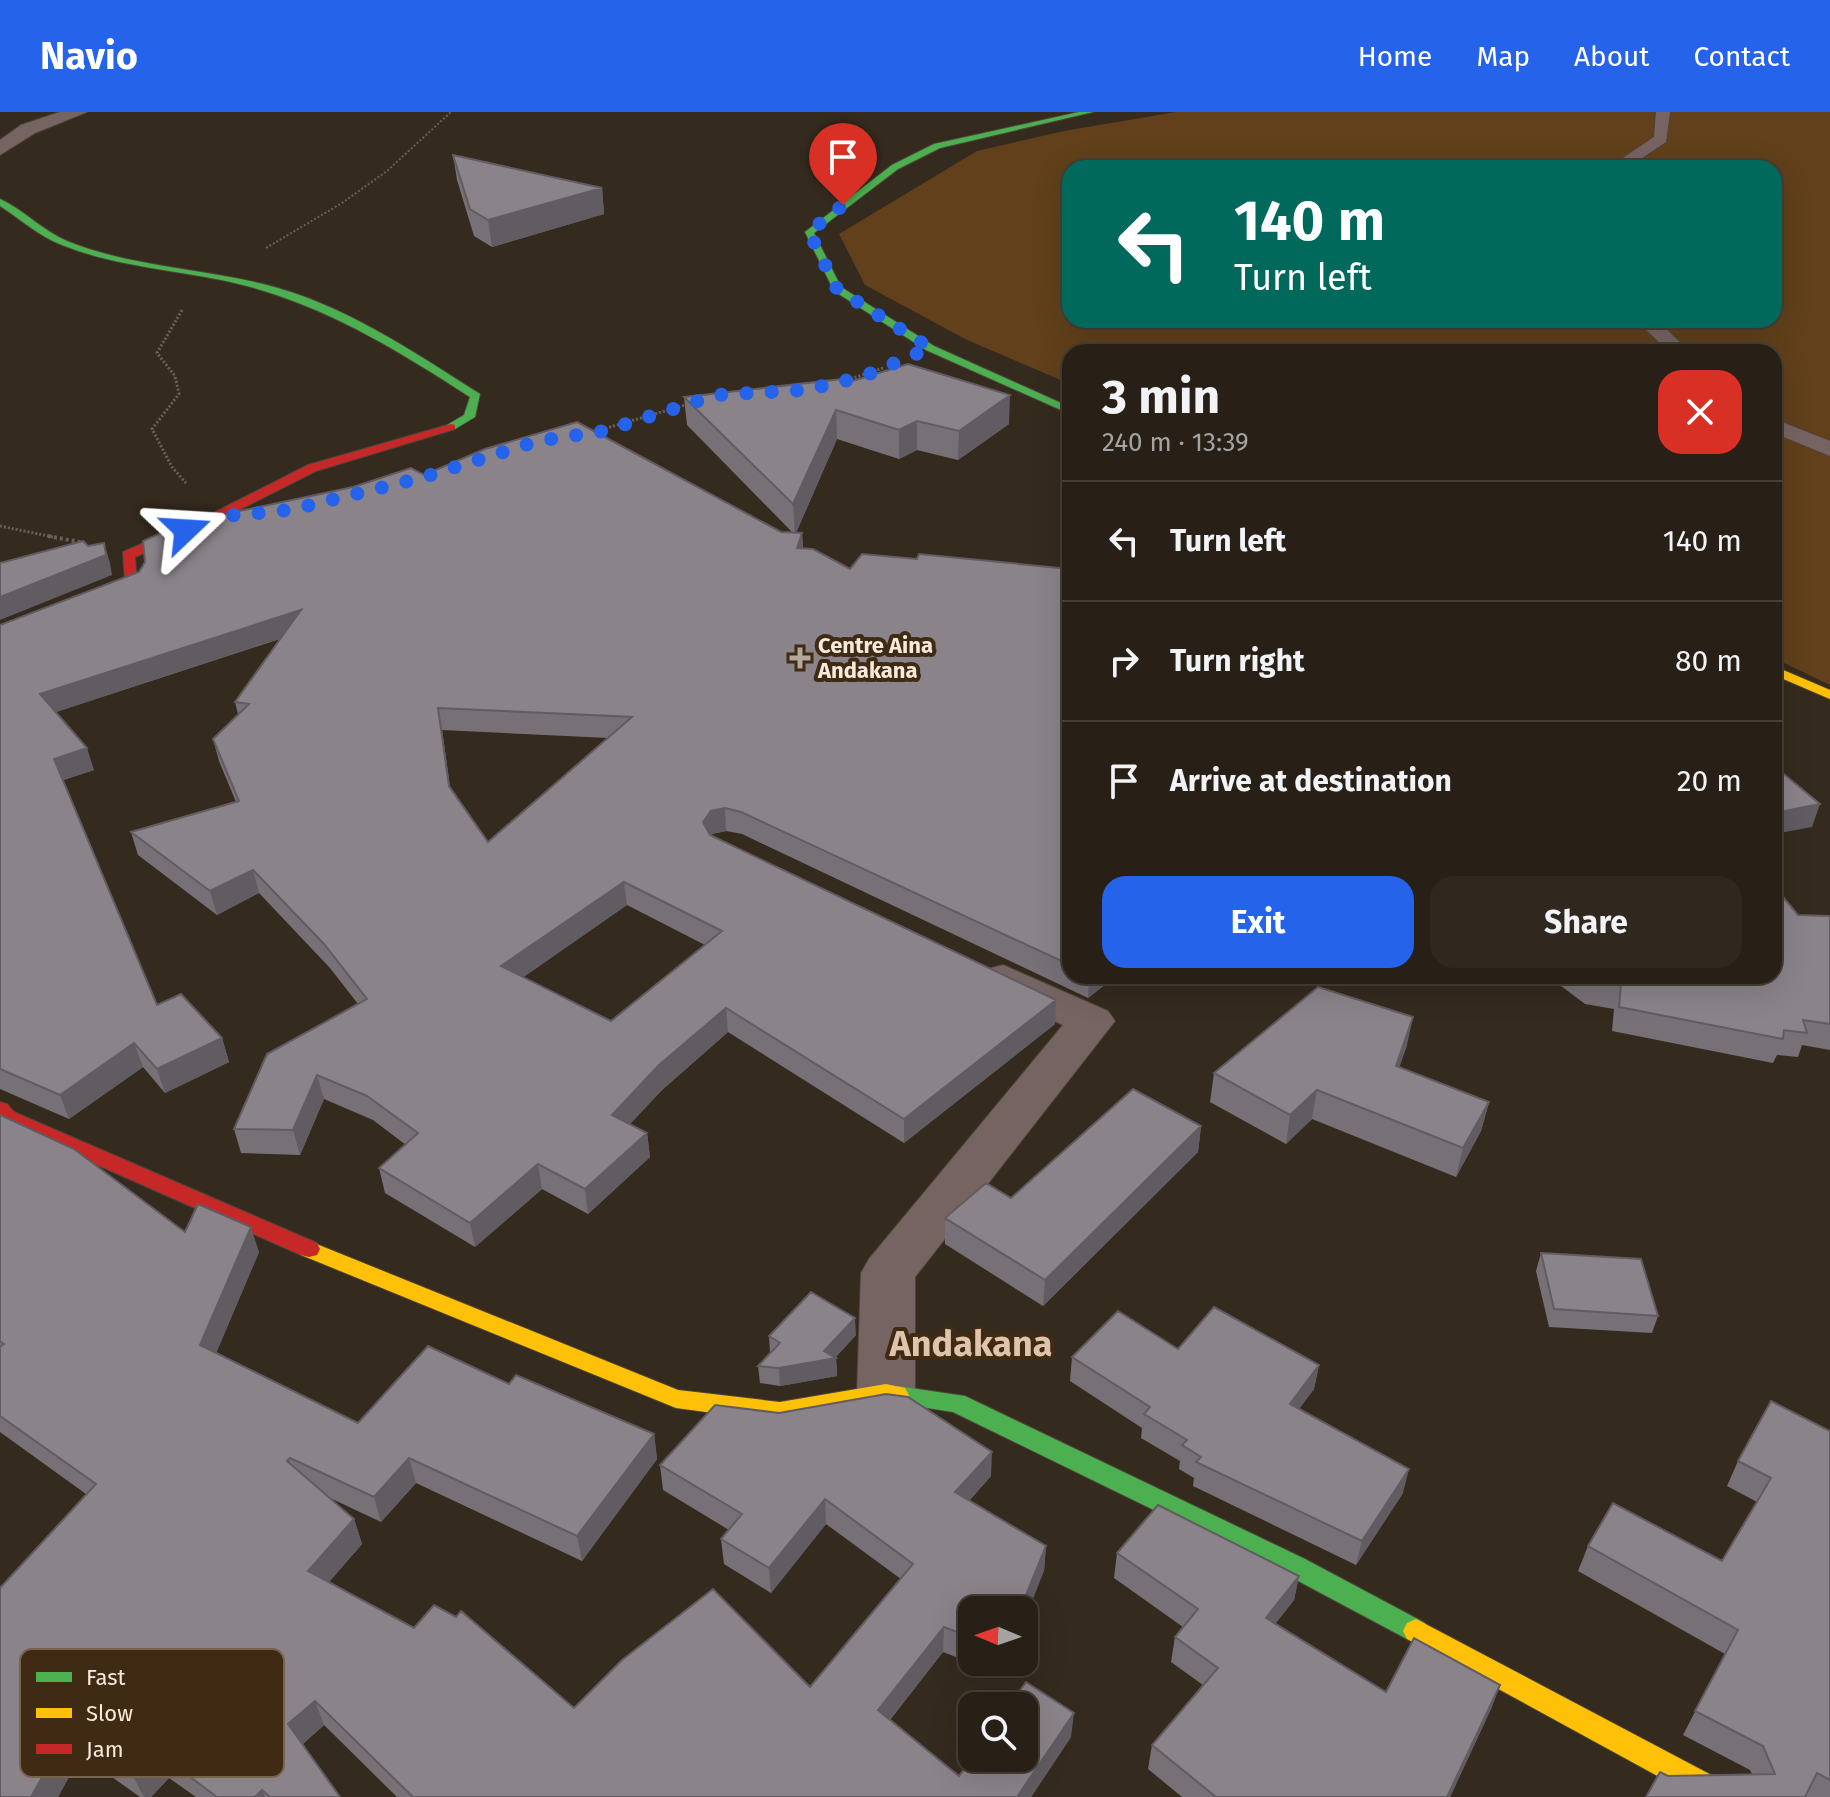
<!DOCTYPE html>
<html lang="en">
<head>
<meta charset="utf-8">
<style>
  :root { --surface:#282016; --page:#30281f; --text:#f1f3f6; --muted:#a5a3a1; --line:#443e35; --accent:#2563eb }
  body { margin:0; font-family:"Fira Sans",sans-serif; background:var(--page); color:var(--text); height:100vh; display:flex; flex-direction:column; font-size:30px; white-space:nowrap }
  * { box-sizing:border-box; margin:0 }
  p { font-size:26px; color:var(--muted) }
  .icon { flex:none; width:44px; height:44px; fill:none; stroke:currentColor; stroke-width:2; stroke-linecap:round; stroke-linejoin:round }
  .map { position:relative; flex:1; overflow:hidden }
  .side { position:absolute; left:1062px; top:232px; width:720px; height:640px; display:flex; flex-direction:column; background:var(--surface); border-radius:24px; box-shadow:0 8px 32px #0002,0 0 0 2px var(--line) }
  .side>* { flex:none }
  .hud { position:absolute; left:1062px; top:48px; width:720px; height:168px; border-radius:24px; box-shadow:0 8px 32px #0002,0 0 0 2px var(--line); background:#00695c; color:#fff; overflow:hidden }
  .needle { width:52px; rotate:272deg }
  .buttons { position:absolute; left:958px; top:1484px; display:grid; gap:16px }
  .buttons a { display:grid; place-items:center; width:80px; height:80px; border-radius:16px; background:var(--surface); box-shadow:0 8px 32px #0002,0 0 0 2px var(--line); font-size:40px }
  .pin { position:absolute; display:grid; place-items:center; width:68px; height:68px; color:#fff; margin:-82px -34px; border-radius:50% 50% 50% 0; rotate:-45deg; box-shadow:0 0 8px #0007 }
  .pin .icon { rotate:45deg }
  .me { position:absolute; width:88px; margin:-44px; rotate:70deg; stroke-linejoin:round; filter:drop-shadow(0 0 6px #0008) }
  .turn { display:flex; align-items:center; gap:28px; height:168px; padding:0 40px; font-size:36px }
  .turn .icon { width:104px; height:104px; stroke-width:2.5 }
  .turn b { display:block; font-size:56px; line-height:68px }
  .round { display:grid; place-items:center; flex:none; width:84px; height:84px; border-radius:24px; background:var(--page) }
  .overview { display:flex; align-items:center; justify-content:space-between; height:136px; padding:0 40px }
  h1 { font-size:48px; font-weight:700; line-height:60px }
  .cta { display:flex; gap:16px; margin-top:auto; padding:16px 40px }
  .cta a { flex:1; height:92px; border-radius:24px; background:var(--accent); color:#fff; font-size:32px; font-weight:700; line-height:92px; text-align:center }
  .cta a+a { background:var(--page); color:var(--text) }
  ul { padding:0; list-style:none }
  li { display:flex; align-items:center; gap:24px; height:120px; padding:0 40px; border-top:2px solid var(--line) }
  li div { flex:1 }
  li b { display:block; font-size:30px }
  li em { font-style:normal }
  header { display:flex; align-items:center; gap:48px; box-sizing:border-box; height:112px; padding:0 40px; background:var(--accent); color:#fff }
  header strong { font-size:38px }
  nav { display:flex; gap:44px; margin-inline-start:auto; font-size:28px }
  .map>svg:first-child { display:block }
</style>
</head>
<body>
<header>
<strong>Navio</strong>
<nav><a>Home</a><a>Map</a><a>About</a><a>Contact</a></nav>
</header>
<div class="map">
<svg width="1830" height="1685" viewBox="0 0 1830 1685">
  <rect width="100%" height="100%" fill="#352a1e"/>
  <path fill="#61401b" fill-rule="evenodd" d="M 1176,0 L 1830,0 L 1830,573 L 1774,546 L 1774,240 L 1070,240 L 1070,272 L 967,228 L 865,173 L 839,122 L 977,39 L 1064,19 ZM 1070,56 L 1774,56 L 1774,208 L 1070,208 Z"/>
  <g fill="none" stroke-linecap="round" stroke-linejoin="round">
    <defs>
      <path id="lane" d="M 1656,0 L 1670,0 L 1666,30 L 1627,56 L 1608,56 L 1654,25 Z
        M 1636,208 L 1657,208 L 1690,240 L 1669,240 Z
        M 1774,307 L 1830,329 L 1830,344 L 1774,321 Z"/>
      <path id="street" d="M 60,0 L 87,0 L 35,21 L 0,43 L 0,28 L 21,13 Z
        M 1003,853 L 1108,899 L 1115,909 L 915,1165 L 915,1281 L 906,1297 L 886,1304 L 866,1297 L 857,1281 L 861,1161 L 869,1147 L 1063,913 L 987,877 L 981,867 L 987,857 Z"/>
      <path id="fast" d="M 1079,0 L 1093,0 L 940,36 L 898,57 L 814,121 L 841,175 L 934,234 L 1070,295 L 1070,302 L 926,238 L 834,179 L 805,120 L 892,53 L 934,32 Z
        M 0,87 C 24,98 43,119 67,129 C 124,153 202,157 263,172 C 342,191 412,239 480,282 L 475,305 L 455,317 L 447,317 L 447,313 L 464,303 L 470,285 C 405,243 339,202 264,179 C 199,158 126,159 62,133 C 40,125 19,106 0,94 Z
        M 897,1274 L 965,1284 L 1305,1447 L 1425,1511 L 1429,1519 L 1425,1527 L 1416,1531 L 1407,1527 L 1287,1463 L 953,1300 L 889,1290 L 885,1283 L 889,1276 Z"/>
      <path id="slow" d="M 1774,554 L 1830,578 L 1830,587 L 1774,563 Z
        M 309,1129 L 678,1278 L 780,1290 L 886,1272 L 905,1276 L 909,1283 L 905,1290 L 897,1292 L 886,1290 L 780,1310 L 676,1296 L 301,1143 L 298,1137 L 301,1131 Z
        M 1416,1507 L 1734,1675 L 1738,1685 L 1696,1685 L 1407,1527 L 1403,1519 L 1407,1511 Z"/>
      <path id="jam" d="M 451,312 L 455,313 L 455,317 L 316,359 L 219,408 L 135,445 L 137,473 L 0,527 L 0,518 L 125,468 L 123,440 L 211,402 L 308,353 Z
        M 0,990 L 7,992 L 14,1000 L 317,1131 L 320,1137 L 317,1143 L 309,1145 L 301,1143 L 0,1010 Z"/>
    </defs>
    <use href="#lane" stroke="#4e453a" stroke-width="2"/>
    <use href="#street" stroke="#4e453a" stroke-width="2"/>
    <use href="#fast" stroke="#4e453a" stroke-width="2"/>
    <use href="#slow" stroke="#4e453a" stroke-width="2"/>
    <use href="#jam" stroke="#4e453a" stroke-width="2"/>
    <path stroke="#6c5f5a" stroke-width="2" stroke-dasharray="2 2" stroke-linecap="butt" d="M 266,136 L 342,91 L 387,59 L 451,0"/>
    <path stroke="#6c5f5a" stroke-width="3" stroke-dasharray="2 2" stroke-linecap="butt" d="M 182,198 L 157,241 L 175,264 L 179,282 L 152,317 L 172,355 L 186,371
      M 847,268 L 883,256
      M 590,321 L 692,291
      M 0,414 L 58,426"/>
    <path stroke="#6c5f5a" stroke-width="4" stroke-dasharray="3 3" stroke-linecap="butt" d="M 48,424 L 85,431"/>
    <use href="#lane" fill="#766462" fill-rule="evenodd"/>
    <use href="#street" fill="#766462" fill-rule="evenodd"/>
    <use href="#fast" fill="#4caf50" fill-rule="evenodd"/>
    <use href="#slow" fill="#ffc107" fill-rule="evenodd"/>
    <use href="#jam" fill="#c62828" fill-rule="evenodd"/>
  </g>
  <path fill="#777177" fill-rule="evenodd" d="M 453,43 L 602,76 L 604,102 L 492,135 L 474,124 L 457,68 Z
    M 851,266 L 851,270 L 1009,312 L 958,348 L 917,338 L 899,347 L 837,327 L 796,421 L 802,421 L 803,436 L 850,457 L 917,447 L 1070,457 L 1070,864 L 1116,864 L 1088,886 L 742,722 L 726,719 L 712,722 L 711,724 L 1055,912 L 904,1031 L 728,920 L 662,978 L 630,1012 L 647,1021 L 650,1045 L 588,1102 L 542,1077 L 475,1135 L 385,1081 L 379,1056 L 406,1033 L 373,1008 L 324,987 L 300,1043 L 241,1041 L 234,1017 L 358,892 L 330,856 L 259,781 L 217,803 L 138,743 L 131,720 L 236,690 L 219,649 L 213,627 L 238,602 L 235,590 L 280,527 L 56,600 L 94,658 L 63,668 L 157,893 L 222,926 L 229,950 L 165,981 L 143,955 L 69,1007 L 0,977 L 0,513 L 424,363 L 781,420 L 792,420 L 687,313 L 684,285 ZM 442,618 L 608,626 L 488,730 L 450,676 ZM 627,793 L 705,833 L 611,909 L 523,865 Z
    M 1798,803 L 1830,804 L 1830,938 L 1802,933 L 1798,945 L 1777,943 L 1773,951 L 1612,919 L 1614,897 L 1585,892 L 1548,864 L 1774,864 Z
    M 1128,864 L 1148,864 L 1143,870 Z
    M 1229,864 L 1246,864 L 1245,870 Z
    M 1420,864 L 1483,864 L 1464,871 Z
    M 1407,933 L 1399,955 L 1489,990 L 1481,1019 L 1456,1065 L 1312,1007 L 1286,1032 L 1210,990 L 1214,961 Z
    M 0,1003 L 185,1120 L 259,1140 L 216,1241 L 358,1311 L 509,1272 L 654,1322 L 657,1347 L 582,1449 L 416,1371 L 381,1410 L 330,1386 L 354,1407 L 362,1432 L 329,1470 L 414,1516 L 574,1596 L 810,1575 L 901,1467 L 826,1412 L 771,1481 L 724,1452 L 721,1427 L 729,1418 L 663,1378 L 660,1353 L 991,1364 L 969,1389 L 1046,1434 L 1044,1459 L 972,1498 L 972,1550 L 1008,1550 L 1003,1563 L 943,1540 L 890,1608 L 959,1664 L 1071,1625 L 1031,1685 L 397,1685 L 324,1613 L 303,1632 L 340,1685 L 196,1685 L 169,1666 L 151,1685 L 140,1685 L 81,1643 L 58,1685 L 86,1382 L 0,1320 Z
    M 1201,1014 L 1198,1040 L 1043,1194 L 945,1132 L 945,1106 L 1011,1086 Z
    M 1541,1141 L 1658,1204 L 1652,1221 L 1549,1215 L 1536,1159 Z
    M 856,1223 L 835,1246 L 836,1246 L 837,1264 L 780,1274 L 760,1271 L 758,1254 L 770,1241 L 769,1224 Z
    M 1178,1237 L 1319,1253 L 1314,1277 L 1299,1297 L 1403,1381 L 1356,1453 L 1193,1374 L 1194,1366 L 1179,1357 L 1180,1349 L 1141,1326 L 1142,1316 L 1070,1269 L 1072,1245 Z
    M 1830,1319 L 1830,1685 L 1646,1685 L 1668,1664 L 1752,1662 L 1750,1658 L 1683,1623 L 1725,1542 L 1578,1459 L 1588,1434 L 1722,1449 L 1757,1390 L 1727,1374 L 1738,1349 Z
    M 1117,1441 L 1299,1464 L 1294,1488 L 1275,1512 L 1386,1580 L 1500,1573 L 1491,1597 L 1450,1685 L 1182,1685 L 1148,1657 L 1152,1633 L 1203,1573 L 1171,1550 L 1175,1525 L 1183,1515 L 1114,1466 Z"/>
  <path fill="#615c61" d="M 602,76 L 604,102 L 492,135 L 488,108 Z
    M 1010,283 L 1009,312 L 958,348 L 959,319 Z
    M 836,298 L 837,327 L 795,423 L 793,392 Z
    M 917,309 L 917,338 L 899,347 L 899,318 Z
    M 802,421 L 803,441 L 797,436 Z
    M 104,431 L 110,451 L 112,463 L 0,508 L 0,485 Z
    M 301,498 L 306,518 L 47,603 L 40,582 Z
    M 438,596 L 442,618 L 453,696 L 449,674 Z
    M 87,636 L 94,658 L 61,669 L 54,647 Z
    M 1820,692 L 1812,715 L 1774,722 L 1774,701 Z
    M 725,696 L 726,719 L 712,722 L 704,732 L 703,710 L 711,699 Z
    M 253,758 L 259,781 L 217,803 L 210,779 Z
    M 624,770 L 627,793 L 505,878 L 501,854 Z
    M 1089,864 L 1116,864 L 1088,886 Z
    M 1466,864 L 1483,864 L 1464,871 Z
    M 1056,888 L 1055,912 L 904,1031 L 904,1007 Z
    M 726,896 L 728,920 L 662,978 L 615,1028 L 612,1003 L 659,953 Z
    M 1413,905 L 1407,933 L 1390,983 L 1396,954 Z
    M 222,926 L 229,950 L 165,981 L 157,957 Z
    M 134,931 L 143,955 L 69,1007 L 60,983 Z
    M 317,963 L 324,987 L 300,1043 L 293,1018 Z
    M 1317,978 L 1312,1007 L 1286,1032 L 1290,1003 Z
    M 1489,990 L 1481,1019 L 1456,1065 L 1463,1036 Z
    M 1201,1014 L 1198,1040 L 1043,1194 L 1045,1168 Z
    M 647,1021 L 650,1045 L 588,1102 L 585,1077 Z
    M 538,1052 L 542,1077 L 475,1135 L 470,1111 Z
    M 251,1115 L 259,1140 L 209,1258 L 200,1233 Z
    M 855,1206 L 856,1223 L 834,1247 L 836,1246 L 837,1264 L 780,1274 L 779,1256 L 824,1239 Z
    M 1319,1253 L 1314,1277 L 1285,1315 L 1290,1292 Z
    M 654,1322 L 657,1347 L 582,1449 L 577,1424 Z
    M 992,1340 L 991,1364 L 955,1405 L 955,1380 Z
    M 409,1346 L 416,1371 L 381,1410 L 374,1385 Z
    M 1409,1357 L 1403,1381 L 1356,1453 L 1362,1429 Z
    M 825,1387 L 826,1412 L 771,1481 L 769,1456 Z
    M 354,1407 L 362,1432 L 317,1484 L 308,1459 Z
    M 1046,1434 L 1044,1459 L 1024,1510 L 1024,1498 L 1020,1498 Z
    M 1299,1464 L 1294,1488 L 1260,1531 L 1266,1506 Z
    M 944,1515 L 943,1540 L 878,1622 L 878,1598 Z
    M 1003,1550 L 1008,1550 L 1003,1563 Z
    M 1500,1573 L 1491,1597 L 1450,1685 L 1447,1685 Z
    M 315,1589 L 324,1613 L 298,1636 L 288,1612 Z
    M 1074,1601 L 1071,1625 L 1031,1685 L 1017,1685 Z
    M 68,1619 L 81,1643 L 58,1685 L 31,1685 Z
    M 158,1641 L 169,1666 L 151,1685 L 144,1685 L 134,1666 Z
    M 262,1678 L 265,1685 L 255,1685 Z"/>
  <path fill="#8a838a" stroke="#615c61" stroke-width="2" fill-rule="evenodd" d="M 453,43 L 602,76 L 488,108 L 470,97 Z
    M 908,252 L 1010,283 L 959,319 L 917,309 L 899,318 L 836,298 L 793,392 L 684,285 L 851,266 L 849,270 Z
    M 577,310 L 781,420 L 802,421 L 797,436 L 813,437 L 850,457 L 862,442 L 917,447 L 919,442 L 1070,457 L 1070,572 L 1069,574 L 1070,574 L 1070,853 L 741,700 L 725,696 L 711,699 L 703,710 L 710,723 L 1056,888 L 904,1007 L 726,896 L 659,953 L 612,1003 L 647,1021 L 585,1077 L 538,1052 L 470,1111 L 379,1056 L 418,1021 L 367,984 L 317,963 L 293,1018 L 234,1017 L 267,942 L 367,887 L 324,832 L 253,758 L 210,779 L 131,720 L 239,689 L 213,627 L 249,592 L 235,590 L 301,498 L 40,582 L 87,636 L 54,647 L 157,893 L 181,882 L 222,926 L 157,957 L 134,931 L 60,983 L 0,957 L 0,513 L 139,460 L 145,450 L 143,429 L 183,411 L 353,375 L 411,356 L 424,363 L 485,337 ZM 438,596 L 632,605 L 488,730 L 449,674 ZM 624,770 L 722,819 L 611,909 L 501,854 Z
    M 83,429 L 88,434 L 104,431 L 106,443 L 0,485 L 0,451 Z
    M 1774,654 L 1820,692 L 1774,701 Z
    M 1774,774 L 1798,803 L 1830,804 L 1830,912 L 1803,908 L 1807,921 L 1784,918 L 1783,927 L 1619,895 L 1621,873 L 1592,868 L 1586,864 L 1774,864 Z
    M 1318,875 L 1413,905 L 1396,954 L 1489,990 L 1463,1036 L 1317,978 L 1290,1003 L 1214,961 Z
    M 1133,977 L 1201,1014 L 1045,1168 L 945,1106 L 986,1071 L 1011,1086 Z
    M 0,1003 L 74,1037 L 185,1120 L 198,1092 L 251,1115 L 200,1233 L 358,1311 L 428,1234 L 509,1272 L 516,1263 L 654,1322 L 577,1424 L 409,1346 L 374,1385 L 290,1346 L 287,1349 L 354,1407 L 308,1459 L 414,1516 L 434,1493 L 456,1505 L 461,1499 L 574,1596 L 622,1548 L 713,1477 L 810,1575 L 913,1452 L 825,1387 L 769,1456 L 721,1427 L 742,1402 L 660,1353 L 715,1293 L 779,1301 L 886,1282 L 908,1285 L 992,1340 L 955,1380 L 1046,1434 L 1020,1498 L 972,1498 L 972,1526 L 944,1515 L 878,1598 L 959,1664 L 972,1646 L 1024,1646 L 1024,1594 L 1009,1594 L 1026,1570 L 1074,1601 L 1017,1685 L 413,1685 L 315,1589 L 288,1612 L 340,1685 L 270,1685 L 262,1678 L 255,1685 L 217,1685 L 158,1641 L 134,1666 L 68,1619 L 31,1685 L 0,1685 L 0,1476 L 96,1372 L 0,1304 L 0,1235 L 4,1232 L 0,1229 Z
    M 1541,1141 L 1641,1147 L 1658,1204 L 1554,1197 Z
    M 811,1180 L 855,1206 L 824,1239 L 836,1246 L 779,1256 L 758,1254 L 780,1231 L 769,1224 Z
    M 1214,1195 L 1319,1253 L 1290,1292 L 1409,1357 L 1362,1429 L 1196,1350 L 1201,1345 L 1182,1333 L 1187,1328 L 1144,1302 L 1150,1295 L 1072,1245 L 1118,1199 L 1178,1237 Z
    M 1771,1289 L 1830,1319 L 1830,1668 L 1817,1661 L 1805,1685 L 1646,1685 L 1660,1660 L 1668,1664 L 1775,1662 L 1763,1634 L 1695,1599 L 1738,1518 L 1588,1434 L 1613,1391 L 1722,1449 L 1771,1366 L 1738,1349 Z
    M 1158,1393 L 1299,1464 L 1266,1506 L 1386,1580 L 1414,1526 L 1500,1573 L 1447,1685 L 1216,1685 L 1152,1633 L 1218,1556 L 1175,1525 L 1198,1497 L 1117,1441 Z"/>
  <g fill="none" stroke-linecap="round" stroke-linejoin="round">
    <path stroke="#2563eb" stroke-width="14" stroke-dasharray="0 25.2" d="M 186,418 L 215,405 L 290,398 L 421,366 L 538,329 L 604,319 L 717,283 L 805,278 L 862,265 L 930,236 L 837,177 L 809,120 L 843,93"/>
  </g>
  <path fill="#b3a69a" stroke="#3f2a14" stroke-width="3" d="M796 534h8v8h8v8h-8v8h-8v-8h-8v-8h8z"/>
  <g text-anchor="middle" stroke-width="8" stroke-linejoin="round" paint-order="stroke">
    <g font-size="22" font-weight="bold" fill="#f7e9dc" stroke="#3f2a14" text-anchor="start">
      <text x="818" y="541">Centre Aina<tspan x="818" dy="25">Andakana</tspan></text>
    </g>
    <g font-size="36" font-weight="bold" fill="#dfc4ab" stroke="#3f2a14">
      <text x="971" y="1244">Andakana</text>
    </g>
  </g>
  <rect x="20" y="1537" width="264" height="128" rx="12" fill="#3f2a14" stroke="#766350" stroke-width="2"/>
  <rect x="36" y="1560" width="36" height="10" fill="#4caf50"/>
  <rect x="36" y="1596" width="36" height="10" fill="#ffc107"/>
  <rect x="36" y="1632" width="36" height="10" fill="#c62828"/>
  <g font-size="22" fill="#f7e9dc">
    <text x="86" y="1573">Fast</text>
    <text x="86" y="1609">Slow</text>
    <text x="86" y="1645">Jam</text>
  </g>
</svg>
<div class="buttons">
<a><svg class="needle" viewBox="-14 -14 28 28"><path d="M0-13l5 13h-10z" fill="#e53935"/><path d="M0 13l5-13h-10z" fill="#a5a3a1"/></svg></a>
<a><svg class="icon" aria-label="search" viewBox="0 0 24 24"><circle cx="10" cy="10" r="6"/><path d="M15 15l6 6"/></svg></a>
</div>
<div class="pin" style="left:843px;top:93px;background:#d93025"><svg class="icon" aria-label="arrive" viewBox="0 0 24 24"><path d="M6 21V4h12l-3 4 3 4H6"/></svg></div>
<svg class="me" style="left:186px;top:418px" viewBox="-20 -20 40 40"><path d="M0-17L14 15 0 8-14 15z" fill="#2563eb" stroke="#fff" stroke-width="4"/></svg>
<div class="hud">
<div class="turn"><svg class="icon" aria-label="left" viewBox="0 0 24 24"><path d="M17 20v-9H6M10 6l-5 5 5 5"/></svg><div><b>140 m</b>Turn left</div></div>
</div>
<section class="side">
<div class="overview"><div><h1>3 min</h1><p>240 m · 13:39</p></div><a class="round" style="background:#d93025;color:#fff"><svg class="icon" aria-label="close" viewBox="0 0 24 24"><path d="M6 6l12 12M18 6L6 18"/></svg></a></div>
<ul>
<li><svg class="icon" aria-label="left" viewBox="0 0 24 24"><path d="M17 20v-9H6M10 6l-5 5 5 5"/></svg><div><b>Turn left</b></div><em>140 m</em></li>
<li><svg class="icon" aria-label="right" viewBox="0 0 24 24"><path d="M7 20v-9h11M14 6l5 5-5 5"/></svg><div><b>Turn right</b></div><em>80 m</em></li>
<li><svg class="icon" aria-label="arrive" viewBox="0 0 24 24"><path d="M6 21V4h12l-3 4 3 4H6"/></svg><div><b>Arrive at destination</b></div><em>20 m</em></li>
</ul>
<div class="cta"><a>Exit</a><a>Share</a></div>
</section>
</div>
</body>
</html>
